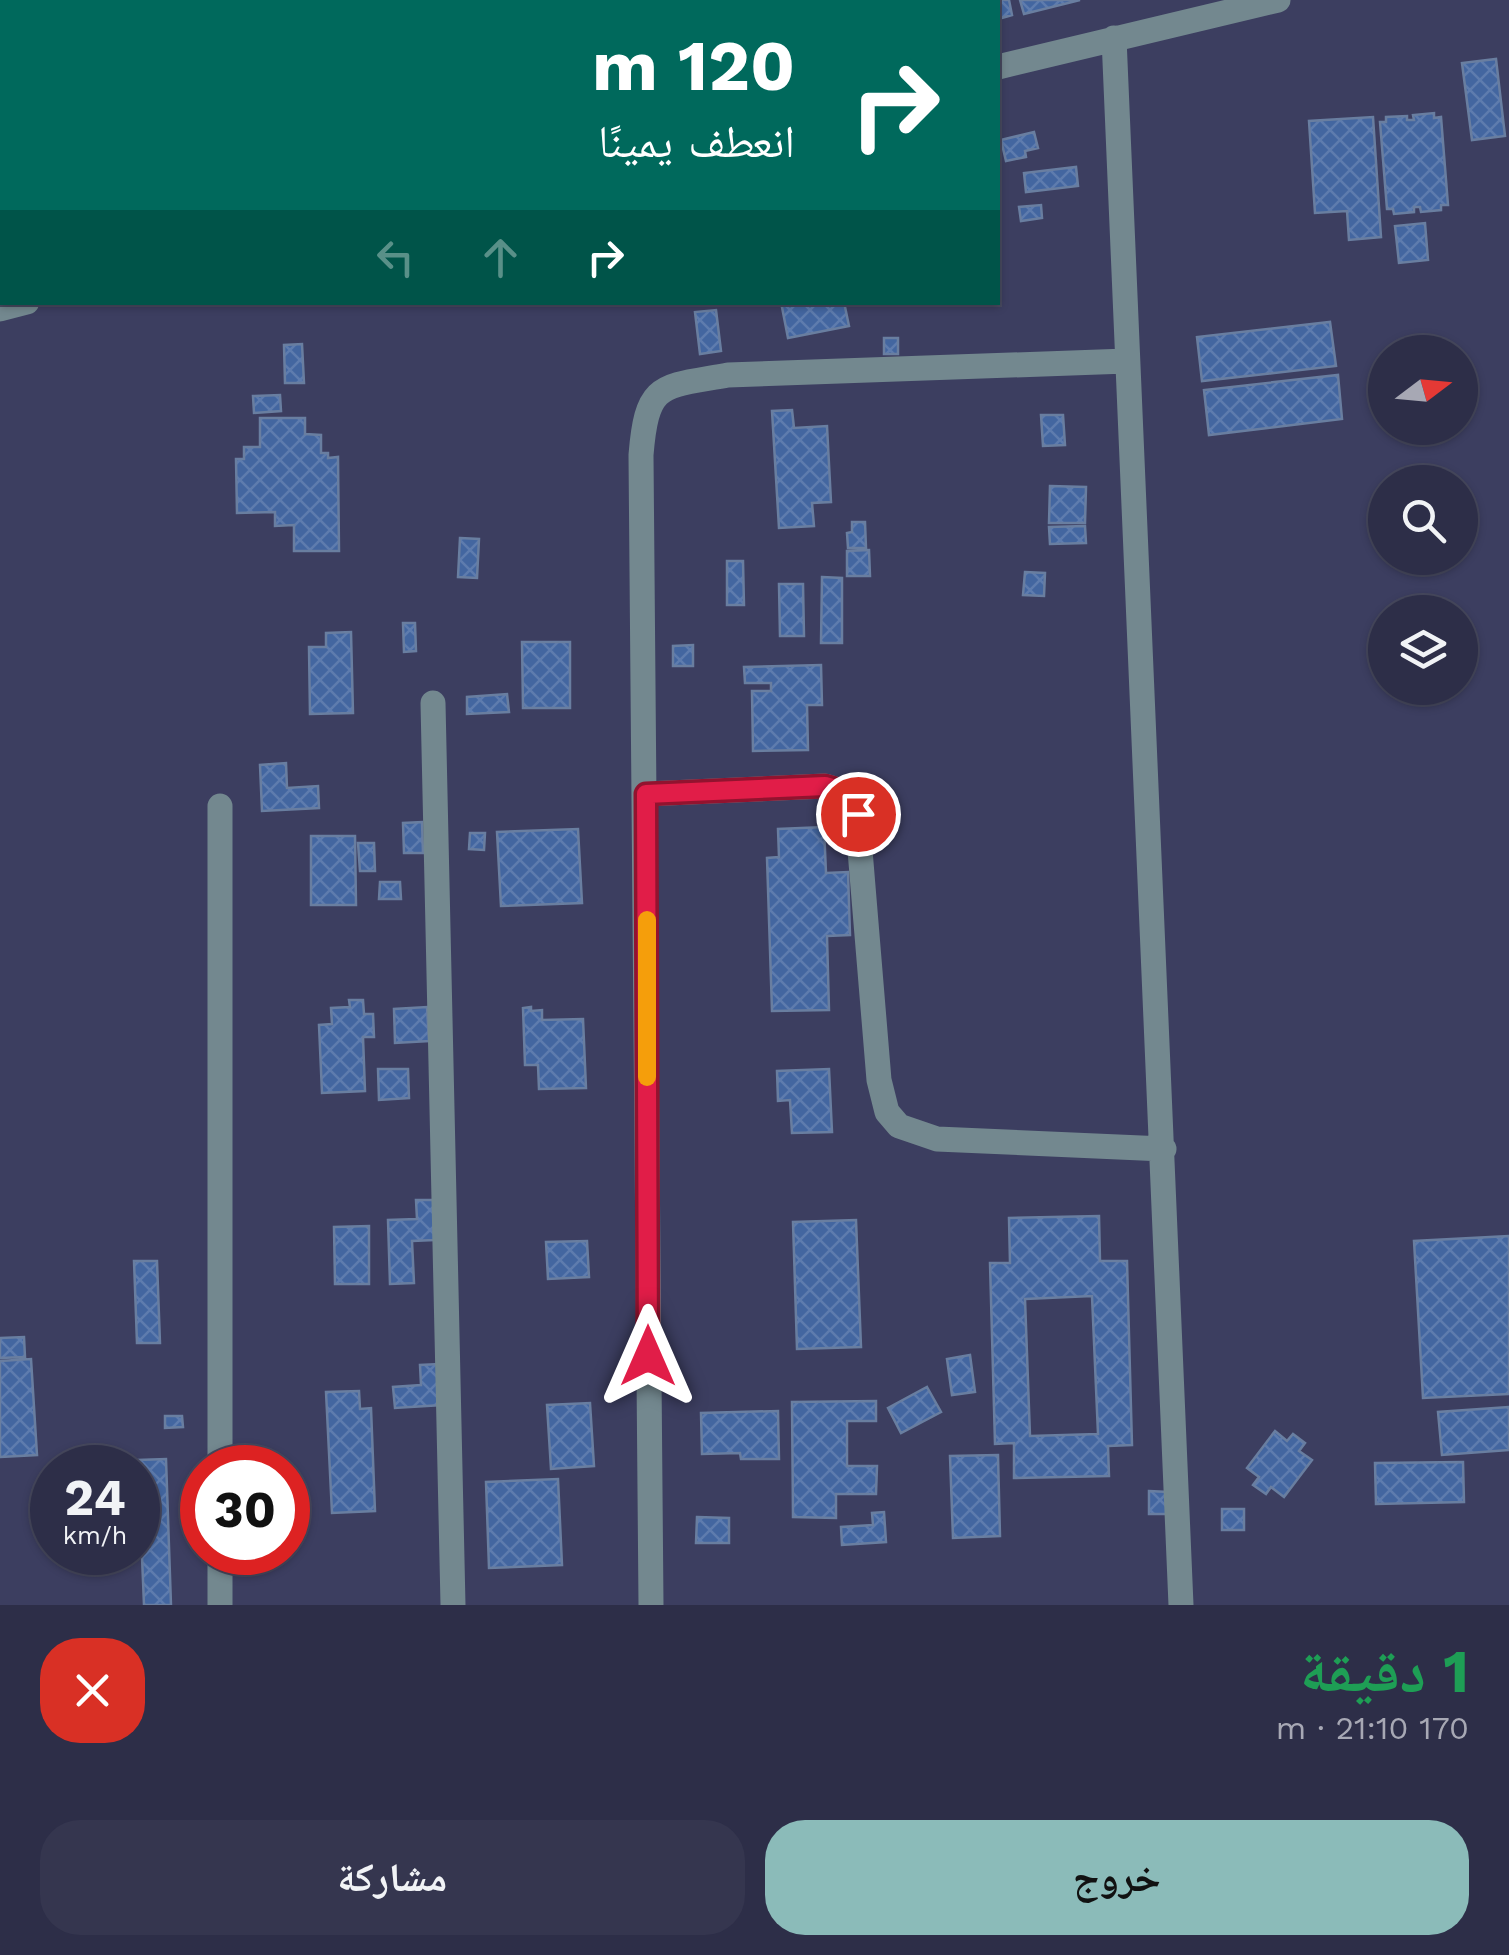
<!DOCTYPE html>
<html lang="ar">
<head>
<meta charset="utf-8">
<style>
  :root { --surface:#2d2e48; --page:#35364f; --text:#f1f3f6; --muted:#a7a8b4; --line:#484a60; --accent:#8bbbb9 }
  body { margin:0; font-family:"Work Sans","Noto Naskh Arabic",sans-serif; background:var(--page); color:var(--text); direction:rtl; height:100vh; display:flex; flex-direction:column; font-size:38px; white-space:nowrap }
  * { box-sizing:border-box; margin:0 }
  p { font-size:32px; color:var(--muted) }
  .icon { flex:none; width:55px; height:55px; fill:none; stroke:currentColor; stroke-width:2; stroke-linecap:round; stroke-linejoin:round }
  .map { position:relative; height:1605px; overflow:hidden; direction:ltr }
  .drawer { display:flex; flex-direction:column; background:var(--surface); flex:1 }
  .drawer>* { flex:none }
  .hud { position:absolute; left:0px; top:0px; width:1000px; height:305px; box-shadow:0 2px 8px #0004,0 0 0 2px var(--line); direction:rtl; background:#00695c; color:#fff; overflow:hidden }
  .needle { width:65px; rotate:74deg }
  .buttons { position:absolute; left:1368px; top:335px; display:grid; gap:20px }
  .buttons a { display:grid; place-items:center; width:110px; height:110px; border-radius:50%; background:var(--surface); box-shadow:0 2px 8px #0004,0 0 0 2px var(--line); font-size:50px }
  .speed { position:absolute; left:30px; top:1445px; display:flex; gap:20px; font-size:50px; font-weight:700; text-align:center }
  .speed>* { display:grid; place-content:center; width:130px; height:130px; border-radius:50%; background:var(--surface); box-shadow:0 2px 8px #0004,0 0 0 2px var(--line); line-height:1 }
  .speed small { font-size:25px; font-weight:400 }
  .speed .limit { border:15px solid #d22; background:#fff; color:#111 }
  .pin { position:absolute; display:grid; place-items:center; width:85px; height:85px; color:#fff; margin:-42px; border:5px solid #fff; border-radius:50%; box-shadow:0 2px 10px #0007 }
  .me { position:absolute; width:110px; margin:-55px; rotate:0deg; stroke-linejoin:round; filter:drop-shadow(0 0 8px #0008) }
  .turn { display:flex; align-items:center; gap:35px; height:210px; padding:0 40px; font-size:45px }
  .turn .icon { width:130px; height:130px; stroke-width:2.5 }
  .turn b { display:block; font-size:70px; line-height:85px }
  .lanes { display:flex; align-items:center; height:95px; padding:0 40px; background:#0003; justify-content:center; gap:50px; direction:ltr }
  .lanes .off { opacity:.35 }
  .round { display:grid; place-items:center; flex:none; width:105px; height:105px; border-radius:40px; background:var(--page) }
  .head { display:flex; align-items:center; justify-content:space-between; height:170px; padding:0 40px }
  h1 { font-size:60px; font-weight:700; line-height:75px; color:#1e9e55 }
  .primary-button { display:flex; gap:20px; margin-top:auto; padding:20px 40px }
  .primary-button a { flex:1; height:115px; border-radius:40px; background:var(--accent); color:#111; font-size:40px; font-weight:700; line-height:115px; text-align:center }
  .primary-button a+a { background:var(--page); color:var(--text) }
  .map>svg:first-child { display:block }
</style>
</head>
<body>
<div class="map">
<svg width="1509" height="1605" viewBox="0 0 1509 1605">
  <defs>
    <pattern id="building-cross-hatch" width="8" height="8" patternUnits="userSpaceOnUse" patternTransform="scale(2.5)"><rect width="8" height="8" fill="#4366a0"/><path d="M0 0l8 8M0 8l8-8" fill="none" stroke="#5e7cae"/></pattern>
  </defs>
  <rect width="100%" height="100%" fill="#3c3e60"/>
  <path fill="url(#building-cross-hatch)" stroke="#697ea0" stroke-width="2.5" fill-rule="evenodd" d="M 674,0 L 749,0 L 749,2 L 675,2 Z
    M 868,0 L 935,0 L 935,2 L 869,2 Z
    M 944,0 L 1009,0 L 1012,15 L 998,19 L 998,2 Z
    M 1020,0 L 1080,0 L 1024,14 Z
    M 1496,59 L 1505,136 L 1472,140 L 1462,63 Z
    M 1434,113 L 1434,118 L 1441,117 L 1448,205 L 1441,205 L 1441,210 L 1421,212 L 1420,207 L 1414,207 L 1414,212 L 1394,214 L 1393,209 L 1387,209 L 1380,122 L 1386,122 L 1386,117 L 1407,116 L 1407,120 L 1414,120 L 1413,115 Z
    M 1373,117 L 1381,237 L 1349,240 L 1347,211 L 1315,213 L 1309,121 Z
    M 1034,132 L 1038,148 L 1025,151 L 1026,157 L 1006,161 L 1001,140 Z
    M 1076,167 L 1078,186 L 1026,192 L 1024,173 Z
    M 1041,205 L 1042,218 L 1021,221 L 1019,207 Z
    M 1425,223 L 1428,260 L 1399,263 L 1395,226 Z
    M 781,302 L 844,302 L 849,326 L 788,338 Z
    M 716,310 L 721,351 L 700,354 L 695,312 Z
    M 1330,322 L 1336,366 L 1202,381 L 1197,337 Z
    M 884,338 L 898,338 L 898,354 L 884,354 Z
    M 302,344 L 304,383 L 285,383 L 284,345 Z
    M 1338,375 L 1342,419 L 1209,435 L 1204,390 Z
    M 280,395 L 281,411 L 254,413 L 253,396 Z
    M 792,410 L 794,428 L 827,426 L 831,502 L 812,503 L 814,526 L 779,528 L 772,411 Z
    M 1041,415 L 1063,415 L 1065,445 L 1043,446 Z
    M 260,418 L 305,418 L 305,434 L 321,435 L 321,453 L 328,453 L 328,458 L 338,457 L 339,551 L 294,551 L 294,525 L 275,526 L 275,512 L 237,513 L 236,459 L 244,459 L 244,447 L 260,447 Z
    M 1050,486 L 1086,487 L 1085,523 L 1049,523 Z
    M 852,522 L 865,522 L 866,548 L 848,548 L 847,533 L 852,532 Z
    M 1085,526 L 1086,543 L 1050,544 L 1049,527 Z
    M 460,538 L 479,539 L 477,578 L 458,577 Z
    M 869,550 L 870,576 L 847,576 L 847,551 Z
    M 727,561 L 743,561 L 744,605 L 727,605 Z
    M 1025,572 L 1045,573 L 1044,596 L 1023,595 Z
    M 822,577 L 842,578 L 842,643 L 821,643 Z
    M 779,584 L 803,584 L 804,636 L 780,636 Z
    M 403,623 L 415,623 L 416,651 L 404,652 Z
    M 351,632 L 353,713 L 310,714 L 309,647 L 326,647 L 326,633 Z
    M 522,642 L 570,642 L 570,708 L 523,708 Z
    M 693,645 L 693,666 L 673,666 L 673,646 Z
    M 821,665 L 822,705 L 807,705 L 808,750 L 753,751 L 752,691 L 771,691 L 771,683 L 745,683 L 744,667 Z
    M 507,694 L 509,712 L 467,714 L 467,697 Z
    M 286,763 L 287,788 L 318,786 L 319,808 L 262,811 L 260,765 Z
    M 422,822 L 423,853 L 404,853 L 403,823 Z
    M 824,827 L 826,873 L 848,872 L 850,935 L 827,936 L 829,1010 L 772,1011 L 767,858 L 779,857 L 778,829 Z
    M 578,829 L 582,903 L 501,906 L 497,832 Z
    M 470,833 L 485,833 L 484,850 L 469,849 Z
    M 311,836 L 355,836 L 356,905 L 311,905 Z
    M 358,843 L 374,843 L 375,871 L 360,871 Z
    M 380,882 L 400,882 L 401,899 L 379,899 Z
    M 349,1000 L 363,1000 L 364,1014 L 373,1014 L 374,1037 L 363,1037 L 365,1091 L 322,1093 L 319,1025 L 332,1024 L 331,1008 L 350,1007 Z
    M 427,1007 L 429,1041 L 395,1043 L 394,1009 Z
    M 531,1007 L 531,1011 L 542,1010 L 542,1020 L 583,1019 L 586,1088 L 539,1089 L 538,1065 L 525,1065 L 523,1008 Z
    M 378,1069 L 408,1069 L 409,1098 L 379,1100 Z
    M 829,1069 L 832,1132 L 792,1133 L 790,1100 L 778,1101 L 777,1071 Z
    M 416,1200 L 433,1200 L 434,1240 L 412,1241 L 414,1283 L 390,1284 L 388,1220 L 417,1219 Z
    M 1099,1216 L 1100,1261 L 1127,1261 L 1132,1445 L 1108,1446 L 1109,1476 L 1014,1478 L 1014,1443 L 995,1444 L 990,1263 L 1010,1263 L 1009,1218 ZM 1092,1296 L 1098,1434 L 1030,1436 L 1025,1299 Z
    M 856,1220 L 861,1347 L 797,1349 L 793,1222 Z
    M 369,1226 L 369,1284 L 335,1284 L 334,1227 Z
    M 1509,1236 L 1509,1394 L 1423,1398 L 1414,1241 Z
    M 587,1241 L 589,1277 L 548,1279 L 546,1242 Z
    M 134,1261 L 157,1261 L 160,1343 L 137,1343 Z
    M 24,1337 L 25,1357 L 0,1358 L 0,1338 Z
    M 970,1355 L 975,1392 L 952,1395 L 947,1359 Z
    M 31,1359 L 37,1455 L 0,1457 L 0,1361 Z
    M 439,1364 L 442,1405 L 395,1408 L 393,1387 L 421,1385 L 420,1365 Z
    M 927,1387 L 941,1412 L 901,1433 L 888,1408 Z
    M 359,1391 L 360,1409 L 371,1408 L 375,1511 L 332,1513 L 326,1392 Z
    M 876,1401 L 876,1421 L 847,1421 L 847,1466 L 877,1466 L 876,1494 L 836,1494 L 836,1518 L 793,1517 L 792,1402 Z
    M 590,1403 L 594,1466 L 551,1469 L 547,1405 Z
    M 1509,1407 L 1509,1450 L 1442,1455 L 1438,1412 Z
    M 778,1411 L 779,1459 L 741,1459 L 740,1453 L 702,1454 L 701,1413 Z
    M 165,1416 L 182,1416 L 183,1427 L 165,1428 Z
    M 1275,1431 L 1287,1441 L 1293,1434 L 1305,1443 L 1299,1451 L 1312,1460 L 1284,1497 L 1271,1487 L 1266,1494 L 1253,1485 L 1259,1477 L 1247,1468 Z
    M 998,1455 L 1000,1536 L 953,1538 L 950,1456 Z
    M 166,1459 L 171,1605 L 144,1605 L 138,1460 Z
    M 1463,1462 L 1464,1502 L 1376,1504 L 1375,1463 Z
    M 558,1479 L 562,1565 L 489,1568 L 486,1482 Z
    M 1149,1491 L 1168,1492 L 1168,1514 L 1149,1514 Z
    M 1222,1509 L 1244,1509 L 1244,1530 L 1222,1530 Z
    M 884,1512 L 886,1542 L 842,1545 L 841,1527 L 873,1525 L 872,1513 Z
    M 697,1517 L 729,1518 L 729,1543 L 696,1543 Z"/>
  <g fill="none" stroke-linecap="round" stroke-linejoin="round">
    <path stroke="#73888f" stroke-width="25" d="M 127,0 L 128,2
      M 1114,38 L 1181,1605
      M 998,67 L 1278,0
      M 0,309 L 27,302
      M 433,703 L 453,1605
      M 646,794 L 825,786 L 846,792 L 857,814 L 879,1080 L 887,1112 L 899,1126 L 937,1139 L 1164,1149
      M 220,1468 L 220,806
      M 220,1605 L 220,1552
      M 651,1605 L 641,455 C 647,381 661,387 728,375 L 1127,361"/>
  </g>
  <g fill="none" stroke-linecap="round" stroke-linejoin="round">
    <defs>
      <path id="route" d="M 648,1356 L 646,794 L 825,786 L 846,792 L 858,814"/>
    </defs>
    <use href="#route" stroke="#92132f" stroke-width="25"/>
    <use href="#route" stroke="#e11d48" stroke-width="18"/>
    <path stroke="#f59e0b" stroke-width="18" d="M 647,920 L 647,1077"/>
  </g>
</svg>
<div class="buttons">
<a><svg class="needle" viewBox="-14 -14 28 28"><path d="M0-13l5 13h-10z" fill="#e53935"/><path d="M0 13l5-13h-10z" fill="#a7a8b4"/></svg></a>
<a><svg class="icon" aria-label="search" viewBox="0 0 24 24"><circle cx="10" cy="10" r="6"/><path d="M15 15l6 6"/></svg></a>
<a><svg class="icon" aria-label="layers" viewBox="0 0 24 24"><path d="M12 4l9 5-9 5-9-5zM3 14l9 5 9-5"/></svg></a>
</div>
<div class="speed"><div>24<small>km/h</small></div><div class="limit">30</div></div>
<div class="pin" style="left:858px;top:814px;background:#d93025"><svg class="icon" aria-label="arrive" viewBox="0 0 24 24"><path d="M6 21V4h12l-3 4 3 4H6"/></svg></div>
<svg class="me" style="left:648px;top:1356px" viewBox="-20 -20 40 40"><path d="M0-17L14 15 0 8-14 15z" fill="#e11d48" stroke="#fff" stroke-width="4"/></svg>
<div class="hud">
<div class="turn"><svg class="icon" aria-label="right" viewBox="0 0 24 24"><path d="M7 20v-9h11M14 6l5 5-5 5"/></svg><div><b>120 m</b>انعطف يمينًا</div></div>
<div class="lanes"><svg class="icon off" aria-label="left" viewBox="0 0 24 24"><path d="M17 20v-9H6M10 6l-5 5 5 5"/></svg><svg class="icon off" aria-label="ahead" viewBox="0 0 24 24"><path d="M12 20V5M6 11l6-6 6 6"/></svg><svg class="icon" aria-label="right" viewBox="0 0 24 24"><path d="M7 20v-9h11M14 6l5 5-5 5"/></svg></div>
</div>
</div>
<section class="drawer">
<div class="head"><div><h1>1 دقيقة</h1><p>170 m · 21:10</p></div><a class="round" style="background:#d93025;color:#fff"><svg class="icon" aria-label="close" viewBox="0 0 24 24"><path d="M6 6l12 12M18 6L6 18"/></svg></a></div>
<div class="primary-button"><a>خروج</a><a>مشاركة</a></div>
</section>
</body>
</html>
